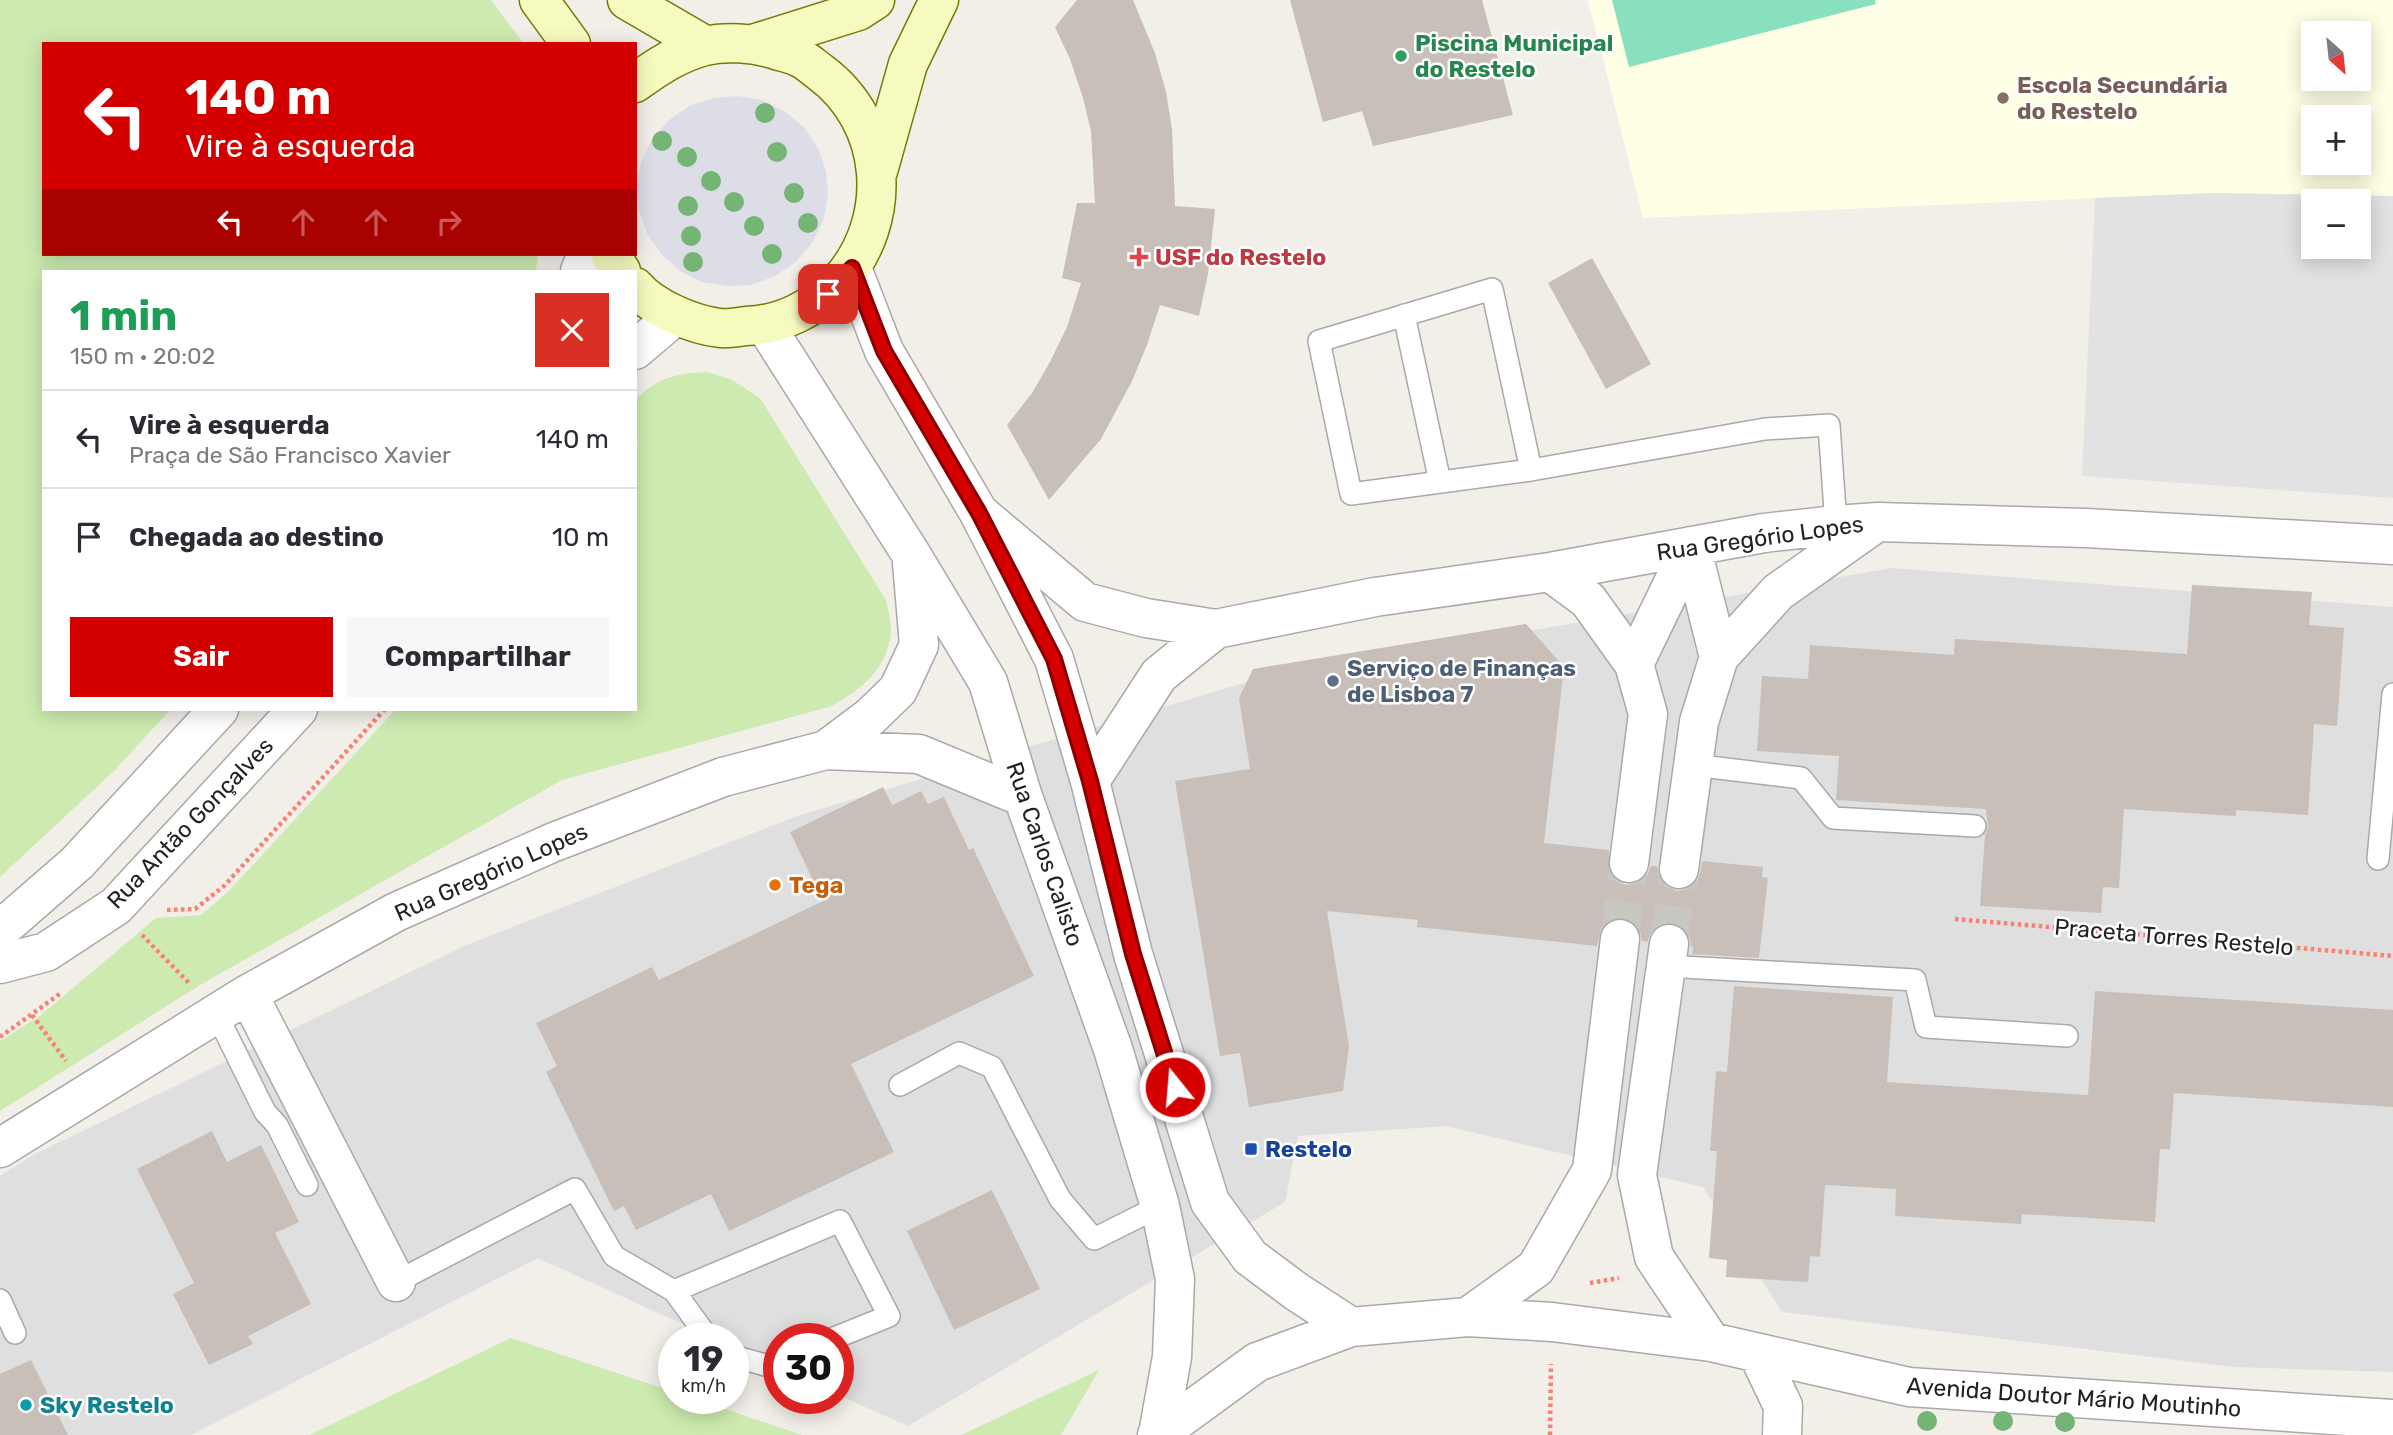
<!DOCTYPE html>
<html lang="pt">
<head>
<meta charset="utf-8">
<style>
  :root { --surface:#fff; --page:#f7f7f7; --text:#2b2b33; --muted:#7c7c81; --line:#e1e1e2; --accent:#d40000 }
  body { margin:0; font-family:Rubik,sans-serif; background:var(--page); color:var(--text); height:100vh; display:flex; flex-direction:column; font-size:26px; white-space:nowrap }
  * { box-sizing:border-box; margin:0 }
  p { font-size:23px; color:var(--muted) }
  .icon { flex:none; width:38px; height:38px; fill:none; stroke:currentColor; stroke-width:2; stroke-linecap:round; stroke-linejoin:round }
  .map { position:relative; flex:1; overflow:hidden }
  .sheet { position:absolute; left:42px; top:270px; width:595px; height:441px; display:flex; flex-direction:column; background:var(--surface); border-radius:0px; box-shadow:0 4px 18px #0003 }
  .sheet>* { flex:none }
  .top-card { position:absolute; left:42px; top:42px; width:595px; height:214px; border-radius:0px; box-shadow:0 4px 18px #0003; background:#d40000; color:#fff; overflow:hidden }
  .needle { width:46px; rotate:153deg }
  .fabs { position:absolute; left:2301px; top:21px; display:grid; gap:14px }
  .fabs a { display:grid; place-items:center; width:70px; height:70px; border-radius:0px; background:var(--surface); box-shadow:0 4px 18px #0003; font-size:35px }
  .speed { position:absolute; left:658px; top:1323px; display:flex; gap:14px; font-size:35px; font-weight:700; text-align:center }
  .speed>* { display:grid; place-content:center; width:91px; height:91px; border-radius:50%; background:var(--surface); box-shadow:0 4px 18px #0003; line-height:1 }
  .speed small { font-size:18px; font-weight:400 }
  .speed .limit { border:10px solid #d22; background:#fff; color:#111 }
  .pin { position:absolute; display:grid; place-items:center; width:60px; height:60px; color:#fff; margin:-30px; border-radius:14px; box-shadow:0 4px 10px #0006 }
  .me { position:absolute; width:77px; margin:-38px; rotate:343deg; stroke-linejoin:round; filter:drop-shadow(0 0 5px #0008) }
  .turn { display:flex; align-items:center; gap:24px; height:147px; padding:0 28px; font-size:32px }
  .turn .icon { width:91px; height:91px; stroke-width:2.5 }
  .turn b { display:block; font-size:49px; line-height:60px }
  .lanes { display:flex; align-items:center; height:66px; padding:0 28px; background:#0003; justify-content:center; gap:35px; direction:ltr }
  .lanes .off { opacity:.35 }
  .round { display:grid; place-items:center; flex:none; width:74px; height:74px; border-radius:0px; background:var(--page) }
  .overview { display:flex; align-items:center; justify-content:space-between; height:119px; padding:0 28px }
  h1 { font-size:42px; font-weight:700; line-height:52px; color:#1e9e55 }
  .primary-button { display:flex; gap:14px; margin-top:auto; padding:14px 28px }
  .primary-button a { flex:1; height:80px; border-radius:0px; background:var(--accent); color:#fff; font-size:28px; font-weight:700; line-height:80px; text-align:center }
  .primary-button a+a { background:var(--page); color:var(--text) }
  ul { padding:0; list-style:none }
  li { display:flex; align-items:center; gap:21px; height:98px; padding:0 28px; border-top:2px solid var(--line) }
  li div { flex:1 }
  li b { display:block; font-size:26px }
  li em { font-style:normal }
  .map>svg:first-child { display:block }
</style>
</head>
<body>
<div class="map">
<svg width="2393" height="1435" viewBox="0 0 2393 1435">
  <rect width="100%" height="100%" fill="#f2efe9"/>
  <path fill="#e0dfdf" d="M 1892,568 L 2393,607 L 2393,1372 L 2233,1367 L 1782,1312 L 1703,1187 L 1446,1126 L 1298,1136 L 1285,1202 L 908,1426 L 838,1395 L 838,1339 L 779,1339 L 779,1368 L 733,1347 L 733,1339 L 715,1339 L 538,1258 L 191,1435 L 0,1435 L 0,1176 L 33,1155 L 464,946 L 797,816 L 1264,677 Z"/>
  <path fill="#ffffe5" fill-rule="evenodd" d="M 1588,0 L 2393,0 L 2393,196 L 2212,193 L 1643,218 ZM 2314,33 L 2359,33 L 2359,79 L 2314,79 ZM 2314,117 L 2359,117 L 2359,163 L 2314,163 Z"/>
  <path fill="#cdebb0" d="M 0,0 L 491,0 L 524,44 L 44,44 L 44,254 L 538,254 L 536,271 L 44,271 L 44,709 L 171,709 L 115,770 L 0,877 Z
    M 708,372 L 732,380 L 760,398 L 886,600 C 888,610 892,622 891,632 C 887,670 862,688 832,706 L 562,780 L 200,985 L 0,1111 L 0,1041 L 41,1015 L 156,918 L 201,915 L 229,891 L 396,709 L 635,709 L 635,447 L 639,442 L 635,440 L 635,400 C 659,377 675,373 708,372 Z
    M 511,1338 L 674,1392 L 674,1398 L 692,1398 L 802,1435 L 309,1435 Z
    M 1099,1370 L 1061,1435 L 961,1435 Z"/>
  <path fill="#88e0be" d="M 1612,0 L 1875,0 L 1876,4 L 1629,67 Z"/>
  <path fill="#e2e2e2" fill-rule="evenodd" d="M 2212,193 L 2393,196 L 2393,498 L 2082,476 L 2095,198 ZM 2314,201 L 2359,201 L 2359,247 L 2314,247 Z"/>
  <path fill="#dddde8" d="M 738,96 L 762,100 L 784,111 L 804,127 L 818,148 L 826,171 L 828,196 L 823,221 L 812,243 L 796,262 L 775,276 L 752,285 L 727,286 L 702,282 L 680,271 L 661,254 L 647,234 L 639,210 L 637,186 L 641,162 L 652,139 L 669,120 L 689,106 L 713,98 Z"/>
  <path fill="#c7bfb8" d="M 1077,0 L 1133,0 L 1155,53 L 1166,92 L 1172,129 L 1175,206 L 1215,209 L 1208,274 L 1199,316 L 1160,305 L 1147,345 L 1132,381 L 1101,439 L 1049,500 L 1007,425 L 1032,393 L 1050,362 L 1067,327 L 1081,283 L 1062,278 L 1077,203 L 1095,203 L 1091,131 L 1083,98 L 1070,59 L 1055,27 Z
    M 1290,0 L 1482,0 L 1513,115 L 1373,146 L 1362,111 L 1323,122 Z
    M 1592,258 L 1651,364 L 1606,389 L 1548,283 Z
    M 2192,585 L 2312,592 L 2309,625 L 2344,628 L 2337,726 L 2314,724 L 2308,815 L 2236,810 L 2236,816 L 2124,809 L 2119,888 L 2103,887 L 2101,913 L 1980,906 L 1985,835 L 1988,827 L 1986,809 L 1836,800 L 1839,756 L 1757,751 L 1762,676 L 1808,679 L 1810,645 L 1954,655 L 1955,639 L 2187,654 Z
    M 1526,624 L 1564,667 L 1544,843 L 1609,850 L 1609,872 L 1616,881 L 1626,885 L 1638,883 L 1647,876 L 1651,866 L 1657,866 L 1659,877 L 1665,886 L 1677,891 L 1688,889 L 1696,883 L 1701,871 L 1702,861 L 1763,867 L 1762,877 L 1768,878 L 1759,958 L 1692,954 L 1693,947 L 1691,946 L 1689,935 L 1682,926 L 1671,922 L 1660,924 L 1652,930 L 1647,942 L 1642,941 L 1640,930 L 1633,921 L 1623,917 L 1612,919 L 1602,926 L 1597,946 L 1417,927 L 1418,920 L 1327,911 L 1349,1046 L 1343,1091 L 1249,1107 L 1240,1053 L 1220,1056 L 1175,781 L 1250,769 L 1239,698 L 1253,669 Z
    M 883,787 L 892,805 L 921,791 L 928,804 L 944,797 L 969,850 L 973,848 L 1034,976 L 851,1064 L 894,1152 L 729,1231 L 711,1194 L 636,1230 L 624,1206 L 614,1211 L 546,1072 L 557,1066 L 536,1023 L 652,967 L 659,980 L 823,901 L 790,832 Z
    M 1734,986 L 1893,997 L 1887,1082 L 2088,1095 L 2095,991 L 2393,1010 L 2393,1107 L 2174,1093 L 2170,1149 L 2160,1149 L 2155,1222 L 2022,1214 L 2021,1224 L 1895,1216 L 1896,1189 L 1825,1185 L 1820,1257 L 1810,1256 L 1808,1282 L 1726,1277 L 1727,1260 L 1709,1258 L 1717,1151 L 1710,1151 L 1716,1071 L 1727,1072 Z
    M 212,1131 L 227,1162 L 261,1145 L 299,1222 L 275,1233 L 311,1304 L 248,1336 L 253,1344 L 209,1365 L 173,1294 L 194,1283 L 137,1169 Z
    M 992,1190 L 1040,1289 L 954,1330 L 907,1231 Z
    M 31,1360 L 68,1435 L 0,1435 L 0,1374 Z"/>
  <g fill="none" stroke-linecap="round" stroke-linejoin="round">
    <path stroke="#c8c6c1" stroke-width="38" stroke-dasharray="38 19" stroke-linecap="butt" d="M 1620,939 L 1629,863
      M 1669,944 L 1679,869"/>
    <defs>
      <path id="service" d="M 1404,315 L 1440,482
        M 1531,470 L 1492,289 L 1319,341 L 1351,494 L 1531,470 L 1765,429 L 1829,425 L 1836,525
        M 1693,765 L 1801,778 L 1833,818 L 1975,826
        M 2378,859 L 2393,694
        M 1666,966 L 1915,980 L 1926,1027 L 2067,1036
        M 216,1013 L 265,1112 L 277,1125 L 307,1185
        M 900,1085 L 959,1053 L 992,1067 L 1060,1199 L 1094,1239 L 1160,1206
        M 396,1282 L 575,1189 L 614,1256 L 674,1291 L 840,1221 L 889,1316 L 832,1339
        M 674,1291 L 709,1339
        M 0,1300 L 15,1333
        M 733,1356 L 765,1365 L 779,1360"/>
      <path id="minor" d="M 852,268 L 884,351 L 979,513 L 1054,659 L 1090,781 L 1133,954 L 1210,1202 L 1250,1257 L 1297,1292 L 1351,1327
        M 580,271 L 587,254
        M 765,325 L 911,554 L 988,682 L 1023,797 L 1113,1049 L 1160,1206 L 1175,1279 L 1172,1357 L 1158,1434
        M 635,350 L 675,316
        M 979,513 L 1085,602 L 1146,618 L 1216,629 L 1375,597 L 1550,572 L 1764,533 L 1836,525 L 1878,522 L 2086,528 L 2393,545
        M 1691,546 L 1719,657
        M 1550,572 L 1588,600 L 1634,664 L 1648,714 L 1629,863
        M 1634,664 L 1691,546
        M 826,750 L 870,717 L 898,690 L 919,645 L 912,563
        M 1090,781 L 1159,675 L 1216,629
        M 1679,869 L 1699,722 L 1719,657 L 1778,592 L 1877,522
        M 0,930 L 77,863 L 219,709
        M 1669,944 L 1637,1175 L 1654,1257 L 1711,1342
        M 0,964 L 46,952 L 116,906 L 298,709
        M 248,994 L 396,1282
        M 0,1148 L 248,994 L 396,912 L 554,842 L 723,777 L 826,750 L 919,754 L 1023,797
        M 1468,1317 L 1536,1268 L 1592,1170 L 1620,939
        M 1758,1354 L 1783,1406 L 1782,1435
        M 1157,1435 L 1257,1362 L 1351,1327 L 1468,1317 L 1552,1322 L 1711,1342 L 1909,1387 L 2393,1419"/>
      <path id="secondary" d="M 539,0 L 571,44
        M 627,0 L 706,46
        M 753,44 L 858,11 L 875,0
        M 635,83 C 657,67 678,53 705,46 C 726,41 752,43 773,49 C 781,52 790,53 798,57 C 806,60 813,67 820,72 C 888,122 895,220 839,282 C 815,308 782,325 746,326 C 738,327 728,329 720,328 C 693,325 653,308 635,287
        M 878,171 L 908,64 L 939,0
        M 610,254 L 621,271"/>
    </defs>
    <use href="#service" stroke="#a9a9a9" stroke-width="24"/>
    <use href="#minor" stroke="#a9a9a9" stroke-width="41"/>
    <use href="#secondary" stroke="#707d05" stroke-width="41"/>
    <path stroke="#fa8072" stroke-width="4.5" stroke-dasharray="3.5 3.5" stroke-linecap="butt" d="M 167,910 L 195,909 L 224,886 L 385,709
      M 1955,919 L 2393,956
      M 142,935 L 190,984
      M 32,1015 L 66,1061
      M 0,1037 L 61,993
      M 1590,1283 L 1619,1278
      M 1550,1435 L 1551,1364"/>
    <use href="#service" stroke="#fff" stroke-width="21"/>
    <use href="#minor" stroke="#fff" stroke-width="38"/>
    <use href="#secondary" stroke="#f7fabf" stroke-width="38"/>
  </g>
  <g fill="#74b475">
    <circle cx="765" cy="113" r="10"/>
    <circle cx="662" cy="141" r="10"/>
    <circle cx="777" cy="152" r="10"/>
    <circle cx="687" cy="157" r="10"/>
    <circle cx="711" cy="181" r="10"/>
    <circle cx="794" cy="193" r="10"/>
    <circle cx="734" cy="202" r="10"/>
    <circle cx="688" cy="206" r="10"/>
    <circle cx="808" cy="223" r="10"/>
    <circle cx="754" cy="226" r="10"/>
    <circle cx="691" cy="236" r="10"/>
    <circle cx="772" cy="254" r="10"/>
    <circle cx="693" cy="262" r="10"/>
    <circle cx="1927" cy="1421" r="10"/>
    <circle cx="2003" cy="1421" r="10"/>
    <circle cx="2065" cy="1422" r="10"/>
  </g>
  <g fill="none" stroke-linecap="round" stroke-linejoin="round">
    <defs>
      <path id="route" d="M 828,294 L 852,268 L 884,351 L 979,513 L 1054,659 L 1090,781 L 1133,954 L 1175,1087"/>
    </defs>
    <use href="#route" stroke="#8a0000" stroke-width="18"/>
    <use href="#route" stroke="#d40000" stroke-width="12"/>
  </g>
  <circle fill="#2e9e5b" stroke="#fff" stroke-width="2.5" cx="1401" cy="56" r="7"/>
  <circle fill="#8d6e63" stroke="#fff" stroke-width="2.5" cx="2003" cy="98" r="7"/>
  <path fill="#e0444e" stroke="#fff" stroke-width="2.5" d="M1135.5 246.5h7v7h7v7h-7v7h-7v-7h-7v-7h7z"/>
  <circle fill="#5c6f8a" stroke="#fff" stroke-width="2.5" cx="1333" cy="681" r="7"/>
  <circle fill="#e8710a" stroke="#fff" stroke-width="2.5" cx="775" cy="885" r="7"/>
  <rect fill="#1a4fb4" stroke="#fff" stroke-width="2.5" x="1244" y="1142" width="14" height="14" rx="3.5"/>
  <circle fill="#0f9aa8" stroke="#fff" stroke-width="2.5" cx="26" cy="1405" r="7"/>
  <g text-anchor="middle" stroke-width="5" stroke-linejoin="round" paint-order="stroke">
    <g font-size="23" font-weight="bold" fill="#27864d" stroke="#fff" text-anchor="start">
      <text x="1415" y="51">Piscina Municipal<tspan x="1415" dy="26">do Restelo</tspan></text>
    </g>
    <g font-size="23" font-weight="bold" fill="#785e54" stroke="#fff" text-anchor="start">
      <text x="2017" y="93">Escola Secundária<tspan x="2017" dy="26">do Restelo</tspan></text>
    </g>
    <g font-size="23" font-weight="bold" fill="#be3a42" stroke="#fff" text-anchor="start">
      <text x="1155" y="265">USF do Restelo</text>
    </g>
    <g font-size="23" fill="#222" stroke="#fff">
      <text transform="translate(1760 538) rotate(-8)" y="8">Rua Gregório Lopes</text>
      <text transform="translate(190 823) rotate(-46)" y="8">Rua Antão Gonçalves</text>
      <text transform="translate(1045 854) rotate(71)" y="8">Rua Carlos Calisto</text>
      <text transform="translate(491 872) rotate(-24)" y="8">Rua Gregório Lopes</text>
      <text transform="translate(2174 937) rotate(5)" y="8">Praceta Torres Restelo</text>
      <text transform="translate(2074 1397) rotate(4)" y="8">Avenida Doutor Mário Moutinho</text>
    </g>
    <g font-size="23" font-weight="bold" fill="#4e5e75" stroke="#fff" text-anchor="start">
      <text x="1347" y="676">Serviço de Finanças<tspan x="1347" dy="26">de Lisboa 7</tspan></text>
    </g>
    <g font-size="23" font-weight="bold" fill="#c56008" stroke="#fff" text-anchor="start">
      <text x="789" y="893">Tega</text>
    </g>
    <g font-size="23" font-weight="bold" fill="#164399" stroke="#fff" text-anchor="start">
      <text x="1265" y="1157">Restelo</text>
    </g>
    <g font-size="23" font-weight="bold" fill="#0d838f" stroke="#fff" text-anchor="start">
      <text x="40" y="1413">Sky Restelo</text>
    </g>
  </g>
</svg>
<div class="fabs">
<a><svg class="needle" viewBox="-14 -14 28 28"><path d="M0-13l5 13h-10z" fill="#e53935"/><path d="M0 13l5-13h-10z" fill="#7c7c81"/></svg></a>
<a>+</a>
<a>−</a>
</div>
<div class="speed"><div>19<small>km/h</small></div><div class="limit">30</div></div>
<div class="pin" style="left:828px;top:294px;background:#d93025"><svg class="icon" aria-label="arrive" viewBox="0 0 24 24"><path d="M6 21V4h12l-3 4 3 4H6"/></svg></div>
<svg class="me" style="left:1175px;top:1087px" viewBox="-20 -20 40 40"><circle r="17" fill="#d40000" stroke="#fff" stroke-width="3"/><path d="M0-11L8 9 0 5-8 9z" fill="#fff"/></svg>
<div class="top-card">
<div class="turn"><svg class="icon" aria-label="left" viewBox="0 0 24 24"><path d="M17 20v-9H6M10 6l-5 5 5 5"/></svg><div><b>140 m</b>Vire à esquerda</div></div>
<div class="lanes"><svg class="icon" aria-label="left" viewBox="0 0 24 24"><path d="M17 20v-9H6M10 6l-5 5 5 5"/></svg><svg class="icon off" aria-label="ahead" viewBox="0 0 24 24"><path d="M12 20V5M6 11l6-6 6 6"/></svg><svg class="icon off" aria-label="ahead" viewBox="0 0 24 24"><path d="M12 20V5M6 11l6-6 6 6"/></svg><svg class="icon off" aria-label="right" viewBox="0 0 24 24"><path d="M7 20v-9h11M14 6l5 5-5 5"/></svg></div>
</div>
<section class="sheet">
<div class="overview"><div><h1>1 min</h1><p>150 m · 20:02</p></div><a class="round" style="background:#d93025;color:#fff"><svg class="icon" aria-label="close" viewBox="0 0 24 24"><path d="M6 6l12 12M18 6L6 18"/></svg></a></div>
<ul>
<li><svg class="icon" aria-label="left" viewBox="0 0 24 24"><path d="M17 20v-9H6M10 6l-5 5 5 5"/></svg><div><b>Vire à esquerda</b><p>Praça de São Francisco Xavier</p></div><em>140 m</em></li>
<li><svg class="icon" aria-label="arrive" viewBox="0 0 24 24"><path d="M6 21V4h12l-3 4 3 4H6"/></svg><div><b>Chegada ao destino</b></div><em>10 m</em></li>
</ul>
<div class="primary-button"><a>Sair</a><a>Compartilhar</a></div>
</section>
</div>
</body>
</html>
